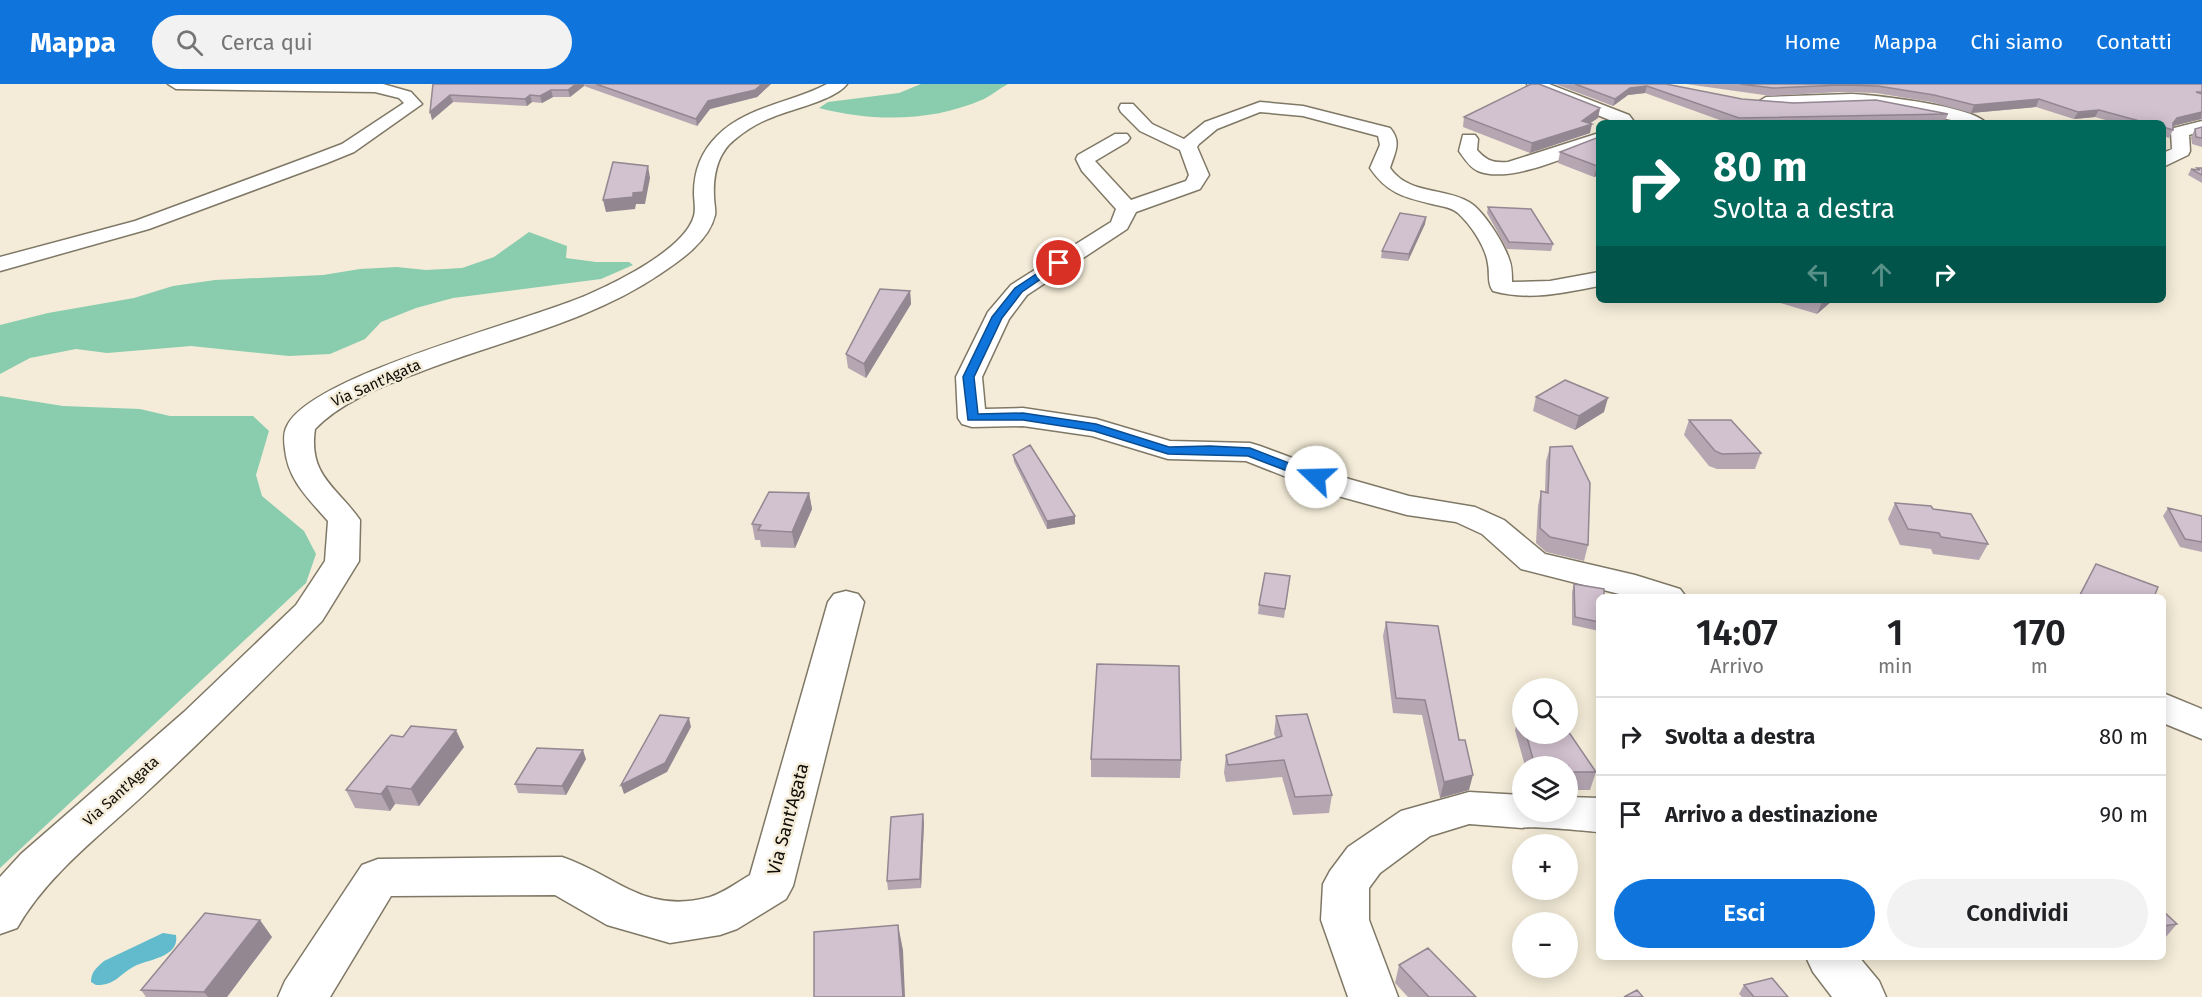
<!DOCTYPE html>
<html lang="it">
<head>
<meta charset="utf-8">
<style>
  :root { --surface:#fff; --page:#f2f2f2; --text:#202124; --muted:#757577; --line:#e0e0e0; --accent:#0f75dd }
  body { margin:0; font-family:"Fira Sans",sans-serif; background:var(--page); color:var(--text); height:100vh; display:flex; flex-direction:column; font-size:22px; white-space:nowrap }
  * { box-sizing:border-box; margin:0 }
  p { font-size:20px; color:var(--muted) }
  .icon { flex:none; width:33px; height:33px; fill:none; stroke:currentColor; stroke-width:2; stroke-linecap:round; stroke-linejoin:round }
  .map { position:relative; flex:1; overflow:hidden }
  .side { position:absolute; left:1596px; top:510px; width:570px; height:366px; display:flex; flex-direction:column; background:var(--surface); border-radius:9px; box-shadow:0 3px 15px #0003 }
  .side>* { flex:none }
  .guide { position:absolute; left:1596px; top:36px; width:570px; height:183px; border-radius:9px; box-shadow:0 3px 15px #0003; background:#00695c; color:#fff; overflow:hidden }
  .controls { position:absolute; left:1512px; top:594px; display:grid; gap:12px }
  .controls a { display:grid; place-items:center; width:66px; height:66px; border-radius:50%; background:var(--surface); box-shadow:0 3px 15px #0003; font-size:30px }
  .pin { position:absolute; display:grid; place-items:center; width:51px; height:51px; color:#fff; margin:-26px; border:3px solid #fff; border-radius:50%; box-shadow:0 2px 6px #0007 }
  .me { position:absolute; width:66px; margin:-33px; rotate:291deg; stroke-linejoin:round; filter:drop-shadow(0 0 4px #0008) }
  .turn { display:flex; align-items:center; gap:21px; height:126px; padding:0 18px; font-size:27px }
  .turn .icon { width:78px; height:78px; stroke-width:2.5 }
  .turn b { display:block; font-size:42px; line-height:51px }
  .lanes { display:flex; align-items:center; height:57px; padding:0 18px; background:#0003; justify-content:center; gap:30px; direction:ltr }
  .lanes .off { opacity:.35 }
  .eta { display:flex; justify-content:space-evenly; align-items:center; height:102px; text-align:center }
  .eta b { font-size:36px; font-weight:600; line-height:42px }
  .action { display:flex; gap:12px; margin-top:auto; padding:12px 18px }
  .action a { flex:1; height:69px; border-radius:36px; background:var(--accent); color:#fff; font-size:24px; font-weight:600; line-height:69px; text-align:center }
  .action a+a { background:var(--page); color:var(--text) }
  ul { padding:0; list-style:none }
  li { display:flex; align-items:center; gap:18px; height:78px; padding:0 18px; border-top:2px solid var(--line) }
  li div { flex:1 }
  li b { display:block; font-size:22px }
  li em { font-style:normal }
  header { display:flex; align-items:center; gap:36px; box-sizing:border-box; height:84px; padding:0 30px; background:var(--accent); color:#fff }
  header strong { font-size:28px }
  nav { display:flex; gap:33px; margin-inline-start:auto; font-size:21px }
  .search { width:420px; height:54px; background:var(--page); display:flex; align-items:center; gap:15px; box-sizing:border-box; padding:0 21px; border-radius:33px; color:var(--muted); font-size:22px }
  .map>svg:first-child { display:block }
</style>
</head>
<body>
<header>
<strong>Mappa</strong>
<div class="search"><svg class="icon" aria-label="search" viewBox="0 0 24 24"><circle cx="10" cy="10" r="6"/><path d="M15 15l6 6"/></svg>Cerca qui</div>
<nav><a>Home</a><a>Mappa</a><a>Chi siamo</a><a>Contatti</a></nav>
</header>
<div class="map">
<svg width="2202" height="913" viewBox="0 0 2202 913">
  <rect width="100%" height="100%" fill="#f4ecd8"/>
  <path fill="#8accae" d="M 921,0 L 1008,0 C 1000,4 992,11 984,15 C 932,38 873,38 819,24 L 828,18 L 899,9 Z
    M 529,148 L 567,162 L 566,174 L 596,178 L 629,178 L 633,181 L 601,195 L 453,214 L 416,224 L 381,238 L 365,255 L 330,270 L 289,272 L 191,262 L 107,269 L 76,265 L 30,274 L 0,290 L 0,241 L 48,229 L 134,214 L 173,202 L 215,196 L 323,191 L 360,185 L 397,183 L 426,186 L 462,184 L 494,173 Z
    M 0,312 L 63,322 L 140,325 L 170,332 L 253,332 L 269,347 L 256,391 L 262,412 L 304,447 L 316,470 L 306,499 L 0,784 Z"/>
  <path fill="#61bbcc" d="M 163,849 L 176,851 C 180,874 147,875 133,883 C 119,891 114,902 96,901 L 91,898 C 91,888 97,883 104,877 Z"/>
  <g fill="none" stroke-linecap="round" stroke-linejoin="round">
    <defs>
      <path id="minor" d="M 168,0 L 383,0 L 411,8 L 422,20 L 354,68 L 327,79 L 149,145 L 0,187 L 0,173 L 135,137 L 313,71 L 342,60 L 404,19 L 399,14 L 375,8 L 176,5 Z
        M 827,0 L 847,0 C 835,16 792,25 773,33 C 759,38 746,46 734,56 C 717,70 713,92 714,113 C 714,119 716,126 715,131 C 709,157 681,176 660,190 C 588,239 498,257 417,289 C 381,303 342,317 315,345 C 308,392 337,403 360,436 L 359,477 L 327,529 L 322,537 C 266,593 210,649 152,703 C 106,747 49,788 17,844 L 0,850 L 0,793 L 21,770 L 184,628 L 296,521 L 325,477 L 328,437 C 308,414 288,396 285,365 C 284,358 283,349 287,342 C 311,291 528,237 587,211 C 617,198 685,165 694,132 C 696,125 694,116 694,109 C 694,87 701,68 717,52 C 746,22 792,19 827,0 Z
        M 1527,0 L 1549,0 L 1629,31 L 1635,39 L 1617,39 L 1529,3 Z
        M 1851,10 C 1875,11 1973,22 1986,39 C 1947,39 1910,25 1872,21 C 1839,18 1807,24 1775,23 L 1760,22 L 1758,18 L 1766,13 Z
        M 1260,18 L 1303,22 L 1390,44 C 1402,58 1395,68 1390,84 C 1409,111 1443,103 1469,118 C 1483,126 1504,159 1509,175 C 1512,182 1512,190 1512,198 L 1550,197 L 1599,188 L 1599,202 C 1562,209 1530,217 1493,207 C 1487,199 1490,190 1488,180 C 1486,163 1471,141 1458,129 C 1451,123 1440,122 1432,120 C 1403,113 1387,109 1370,84 L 1380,61 L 1378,52 L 1303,32 L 1260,28 L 1217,45 L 1199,60 L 1197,63 L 1209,91 L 1200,105 L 1136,128 L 1127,145 L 1027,211 L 1009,235 L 982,293 L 985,325 L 1023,324 L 1096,335 L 1170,357 L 1250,359 L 1260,362 L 1349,395 L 1409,412 L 1475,423 L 1504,436 L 1545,470 L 1635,491 L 1680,505 L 1686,513 L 1631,513 L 1521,485 L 1482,450 L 1456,438 L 1407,431 L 1327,409 L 1246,377 L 1168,375 L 1092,352 L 1023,342 L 972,343 L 962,340 L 958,334 L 956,293 L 988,228 L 1011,201 L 1111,138 L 1116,125 L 1082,87 L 1076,75 L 1078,71 L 1115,50 L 1127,50 L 1130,54 L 1127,58 L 1095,77 L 1131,116 L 1186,97 L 1189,91 L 1180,66 L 1140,47 L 1121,28 L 1119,24 L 1121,20 L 1133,20 L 1152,40 L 1184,55 L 1205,38 Z
        M 2202,37 L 2202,47 L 2189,51 L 2190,67 L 2188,71 L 2163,83 L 2163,69 L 2172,65 L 2171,48 L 2174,44 Z
        M 1599,49 L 1599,60 C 1570,72 1508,100 1478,87 C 1470,84 1464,74 1459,67 L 1463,51 L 1475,51 L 1478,55 L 1477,66 C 1487,77 1493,79 1508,78 Z
        M 846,507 L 858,510 L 864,518 L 793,802 L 786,815 L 737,845 L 720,851 L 670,859 L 607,841 L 555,811 L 391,812 L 330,913 L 278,913 L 285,897 L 362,781 L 378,775 L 562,773 C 618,792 644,831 710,813 C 723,809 738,798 750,791 L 828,518 L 834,510 Z
        M 2163,609 L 2202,625 L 2202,655 L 2163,639 Z
        M 1469,708 L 1522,711 L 1522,728 L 1568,728 L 1568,713 L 1599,714 L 1599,748 C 1585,747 1531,741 1522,744 L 1469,740 L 1430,752 L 1380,789 L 1369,804 L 1369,836 L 1398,913 L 1348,913 L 1321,836 L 1323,800 L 1330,787 L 1348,763 L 1401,727 Z
        M 1806,873 L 1859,873 L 1879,897 L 1886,913 L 1832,913 L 1813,888 Z"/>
    </defs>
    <use href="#minor" stroke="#7f7866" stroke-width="3"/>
    <use href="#minor" fill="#fff" fill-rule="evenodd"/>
  </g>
  <path fill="#b5a6b2" d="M 433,0 L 771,0 L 757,13 L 710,25 L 697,42 L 584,2 L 570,13 L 553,13 L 542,19 L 532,18 L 527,22 L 453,18 L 432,36 Z
    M 1555,0 L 1666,0 L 1742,15 L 1948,30 L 1945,37 L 1872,39 L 1728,39 L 1645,9 L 1628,11 L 1613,22 Z
    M 1686,0 L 2202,0 L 2202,35 L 2173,42 L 2173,46 L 2169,54 L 2163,52 L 2163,39 L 2116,39 L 2095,33 L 2074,35 L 2036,23 L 1971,29 L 1931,18 L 1876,9 L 1839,8 L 1771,12 Z
    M 1600,24 L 1598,34 L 1590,39 L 1590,49 L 1530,69 L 1463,43 L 1464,33 Z
    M 2202,43 L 2202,63 L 2192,60 L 2191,53 L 2195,45 Z
    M 1599,53 L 1599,91 L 1594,93 L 1558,79 L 1560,68 Z
    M 2197,84 L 2202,84 L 2202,99 L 2188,91 L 2191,85 L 2196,86 Z
    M 1488,123 L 1553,160 L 1551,167 L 1507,165 L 1487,129 Z
    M 1426,133 L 1425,140 L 1408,177 L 1381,174 L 1382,167 Z
    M 910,207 L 911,220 L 866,294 L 848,284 L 846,270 Z
    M 1774,216 L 1833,216 L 1817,230 L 1774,217 Z
    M 1536,313 L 1604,328 L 1575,346 L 1533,327 Z
    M 1689,336 L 1761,369 L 1755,385 L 1717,385 L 1709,382 L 1684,351 Z
    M 1550,363 L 1588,461 L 1584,477 L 1546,468 L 1536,459 L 1538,422 L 1541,407 L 1545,408 L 1546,377 Z
    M 1013,371 L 1075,432 L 1075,440 L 1047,445 L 1014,378 Z
    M 809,409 L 812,425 L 795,464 L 761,463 L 760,456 L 755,456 L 752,440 Z
    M 1895,419 L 1933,425 L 1988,460 L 1979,476 L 1933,470 L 1931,465 L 1900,461 L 1888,435 Z
    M 2168,424 L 2202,432 L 2202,468 L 2180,463 L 2163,432 Z
    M 2096,480 L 2154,513 L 2078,513 Z
    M 1290,492 L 1284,534 L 1258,530 L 1259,521 Z
    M 1574,500 L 1599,513 L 1599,547 L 1572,541 L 1572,508 Z
    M 1386,538 L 1438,542 L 1469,706 L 1440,714 L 1422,631 L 1393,629 L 1383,552 Z
    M 1520,628 L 1522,628 L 1522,650 L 1568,650 L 1596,688 L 1590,706 L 1568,706 L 1568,682 L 1525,682 L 1515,646 Z
    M 1276,632 L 1332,711 L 1329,729 L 1293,731 L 1282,693 L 1226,698 L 1224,689 L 1226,671 L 1276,654 L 1274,650 Z
    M 403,653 L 464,663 L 419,722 L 395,720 L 390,727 L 355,724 L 346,706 Z
    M 586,675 L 566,711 L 518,709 L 515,700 Z
    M 1091,675 L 1181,676 L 1180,694 L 1091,693 Z
    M 924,739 L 921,804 L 888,806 L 887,797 Z
    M 2163,827 L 2177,840 L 2165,854 L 2163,854 Z
    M 272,853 L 227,913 L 146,913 L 141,906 Z
    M 1399,881 L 1476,913 L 1408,913 L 1395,899 Z
    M 1744,901 L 1788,913 L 1742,913 L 1739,910 Z"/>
  <path fill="#938791" d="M 576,0 L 584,0 L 584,2 L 570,13 L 568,6 Z
    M 762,0 L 771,0 L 757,13 L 710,25 L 697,42 L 696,35 L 708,17 Z
    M 1647,2 L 1645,9 L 1628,11 L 1613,22 L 1615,15 L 1630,4 Z
    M 551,6 L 553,13 L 542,19 L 540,12 Z
    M 450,11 L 453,18 L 432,36 L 430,28 Z
    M 530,11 L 532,18 L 527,22 L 525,15 Z
    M 2039,15 L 2036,23 L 1971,29 L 1974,21 Z
    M 1600,24 L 1598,34 L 1586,42 L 1592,40 L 1590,49 L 1530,69 L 1532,59 L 1582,37 Z
    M 2099,26 L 2095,33 L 2074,35 L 2078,28 Z
    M 2202,28 L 2201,35 L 2173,42 L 2169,47 L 2173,39 L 2177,34 Z
    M 1599,81 L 1599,91 L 1594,93 L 1597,82 Z
    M 648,82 L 650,94 L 645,120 L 636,120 L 635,125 L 606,128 L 603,116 L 633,109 Z
    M 1426,133 L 1425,140 L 1408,177 L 1409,170 Z
    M 910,207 L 911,220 L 866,294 L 864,280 Z
    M 1824,216 L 1833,216 L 1817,230 L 1822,218 Z
    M 1608,314 L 1604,328 L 1575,346 L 1579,332 Z
    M 809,409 L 812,425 L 795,464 L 792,448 Z
    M 1075,432 L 1075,440 L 1047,445 L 1047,437 Z
    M 689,634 L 691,643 L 667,688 L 624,710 L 621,701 Z
    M 456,646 L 464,663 L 419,722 L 411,705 Z
    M 583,666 L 586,675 L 566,711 L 562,702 Z
    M 1473,691 L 1469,706 L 1440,714 L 1444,698 Z
    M 387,702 L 395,720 L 390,727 L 381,710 Z
    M 923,730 L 924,739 L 921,804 L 920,795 Z
    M 260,836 L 272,853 L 227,913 L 208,913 L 204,908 Z
    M 898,841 L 903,866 L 905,913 L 903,913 Z"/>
  <path fill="#d2c1cf" stroke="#938791" stroke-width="1.5" d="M 433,0 L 576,0 L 568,6 L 551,6 L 540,12 L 530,11 L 525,15 L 450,11 L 430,28 Z
    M 596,0 L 762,0 L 755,6 L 708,17 L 696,35 Z
    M 1531,0 L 1539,0 L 1600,24 L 1582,37 L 1592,40 L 1532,59 L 1464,33 Z
    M 1575,0 L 1666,0 L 1742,15 L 1793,19 L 1876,16 L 1948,30 L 1739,34 L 1647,2 L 1630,4 L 1615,15 Z
    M 1740,0 L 2202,0 L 2202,8 L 2196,8 L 2202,10 L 2202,28 L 2177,34 L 2173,39 L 2173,46 L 2163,43 L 2163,39 L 2147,39 L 2099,26 L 2078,28 L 2039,15 L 1974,21 L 1934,11 L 1878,2 L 1841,1 L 1773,4 Z
    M 2202,43 L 2202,54 L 2196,53 L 2195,45 Z
    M 1599,53 L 1599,81 L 1597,82 L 1560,68 Z
    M 613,78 L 648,82 L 643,108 L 633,109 L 633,113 L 603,116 Z
    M 2197,84 L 2202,84 L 2202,91 L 2191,85 L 2200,86 Z
    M 1488,123 L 1531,125 L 1553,160 L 1509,158 Z
    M 1400,129 L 1426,133 L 1409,170 L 1382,167 Z
    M 880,205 L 910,207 L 864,280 L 846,270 Z
    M 1565,296 L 1608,314 L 1579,332 L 1536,313 Z
    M 1689,336 L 1731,336 L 1761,369 L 1722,370 L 1715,367 Z
    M 1030,361 L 1075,432 L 1047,437 L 1013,371 Z
    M 1572,362 L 1590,399 L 1588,461 L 1550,453 L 1540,444 L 1541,407 L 1548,409 L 1550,363 Z
    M 769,408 L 809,409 L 792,448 L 758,446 L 761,441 L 752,440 Z
    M 1895,419 L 1931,422 L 1933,425 L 1971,430 L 1988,460 L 1941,453 L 1939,449 L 1908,445 Z
    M 2168,424 L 2202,432 L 2202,458 L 2185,455 Z
    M 2096,480 L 2158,503 L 2154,513 L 2079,513 Z
    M 1265,489 L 1290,492 L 1285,525 L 1259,521 Z
    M 1574,500 L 1604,505 L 1604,513 L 1599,513 L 1599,538 L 1575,533 Z
    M 1386,538 L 1438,542 L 1459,656 L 1465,656 L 1473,691 L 1444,698 L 1425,616 L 1396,614 Z
    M 1097,580 L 1179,582 L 1181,676 L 1091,675 Z
    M 1520,628 L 1522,628 L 1522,638 Z
    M 1307,630 L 1332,711 L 1295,713 L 1284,676 L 1228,681 L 1226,671 L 1282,652 L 1276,632 Z
    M 660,631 L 689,634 L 665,679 L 621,701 Z
    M 411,642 L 456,646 L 411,705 L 387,702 L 381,710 L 346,706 L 391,651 L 403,653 Z
    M 1568,647 L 1596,688 L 1568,688 L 1568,682 L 1535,682 L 1526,650 L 1568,650 Z
    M 537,664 L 583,666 L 562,702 L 515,700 Z
    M 923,730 L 920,795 L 887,797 L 891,733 Z
    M 2163,827 L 2177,840 L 2163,842 Z
    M 205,829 L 260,836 L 204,908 L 141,906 Z
    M 898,841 L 903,913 L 814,913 L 814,848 Z
    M 1428,864 L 1476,913 L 1429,913 L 1399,881 Z
    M 1772,894 L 1788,913 L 1754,913 L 1744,901 Z
    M 1637,906 L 1643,913 L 1624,913 Z"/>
  <path fill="#0f75dd" stroke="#0a4c90" stroke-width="1.5" d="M 1056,177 L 1064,179 L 1022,208 L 1002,234 L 974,293 L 978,330 L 1023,329 L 1096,340 L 1169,363 L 1210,362 L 1250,364 L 1320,391 L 1322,393 L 1320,396 L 1311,396 L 1248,372 L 1168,370 L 1094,347 L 1023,336 L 968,336 L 963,293 L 992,233 L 1015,204 Z"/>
  <g text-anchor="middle" stroke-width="5" stroke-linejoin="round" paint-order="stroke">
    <g font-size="15" fill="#0f0c06" stroke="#f4ecd8">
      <text transform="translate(376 299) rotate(-24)" y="5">Via Sant'Agata</text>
      <text transform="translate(121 707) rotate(-42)" y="5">Via Sant'Agata</text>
    </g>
    <g font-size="18" fill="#0f0c06" stroke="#f4ecd8">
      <text transform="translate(788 735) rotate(-75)" y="6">Via Sant'Agata</text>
    </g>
  </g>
</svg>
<div class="controls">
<a><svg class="icon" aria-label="search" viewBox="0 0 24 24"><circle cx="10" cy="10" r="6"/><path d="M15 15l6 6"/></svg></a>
<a><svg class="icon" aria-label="layers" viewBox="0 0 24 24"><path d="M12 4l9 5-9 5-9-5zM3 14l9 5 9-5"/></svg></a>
<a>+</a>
<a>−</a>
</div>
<div class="pin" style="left:1059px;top:179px;background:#d93025"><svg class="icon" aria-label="arrive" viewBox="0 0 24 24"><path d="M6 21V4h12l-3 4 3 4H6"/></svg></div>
<svg class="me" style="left:1316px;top:393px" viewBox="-20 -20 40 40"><circle r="19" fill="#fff"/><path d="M0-13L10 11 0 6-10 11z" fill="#0f75dd"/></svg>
<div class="guide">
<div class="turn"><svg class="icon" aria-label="right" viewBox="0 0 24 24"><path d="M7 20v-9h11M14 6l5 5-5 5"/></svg><div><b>80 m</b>Svolta a destra</div></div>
<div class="lanes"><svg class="icon off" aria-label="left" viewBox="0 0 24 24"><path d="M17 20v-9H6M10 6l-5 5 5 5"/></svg><svg class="icon off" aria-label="ahead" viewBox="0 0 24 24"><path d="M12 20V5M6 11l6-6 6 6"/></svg><svg class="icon" aria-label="right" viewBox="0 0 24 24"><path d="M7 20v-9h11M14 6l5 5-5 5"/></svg></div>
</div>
<section class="side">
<div class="eta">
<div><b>14:07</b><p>Arrivo</p></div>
<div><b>1</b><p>min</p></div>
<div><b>170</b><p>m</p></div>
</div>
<ul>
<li><svg class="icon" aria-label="right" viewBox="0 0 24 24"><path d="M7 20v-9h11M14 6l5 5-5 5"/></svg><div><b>Svolta a destra</b></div><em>80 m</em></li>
<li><svg class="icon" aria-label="arrive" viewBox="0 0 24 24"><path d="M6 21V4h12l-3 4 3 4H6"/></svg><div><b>Arrivo a destinazione</b></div><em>90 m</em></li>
</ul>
<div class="action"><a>Esci</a><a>Condividi</a></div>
</section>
</div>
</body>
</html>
